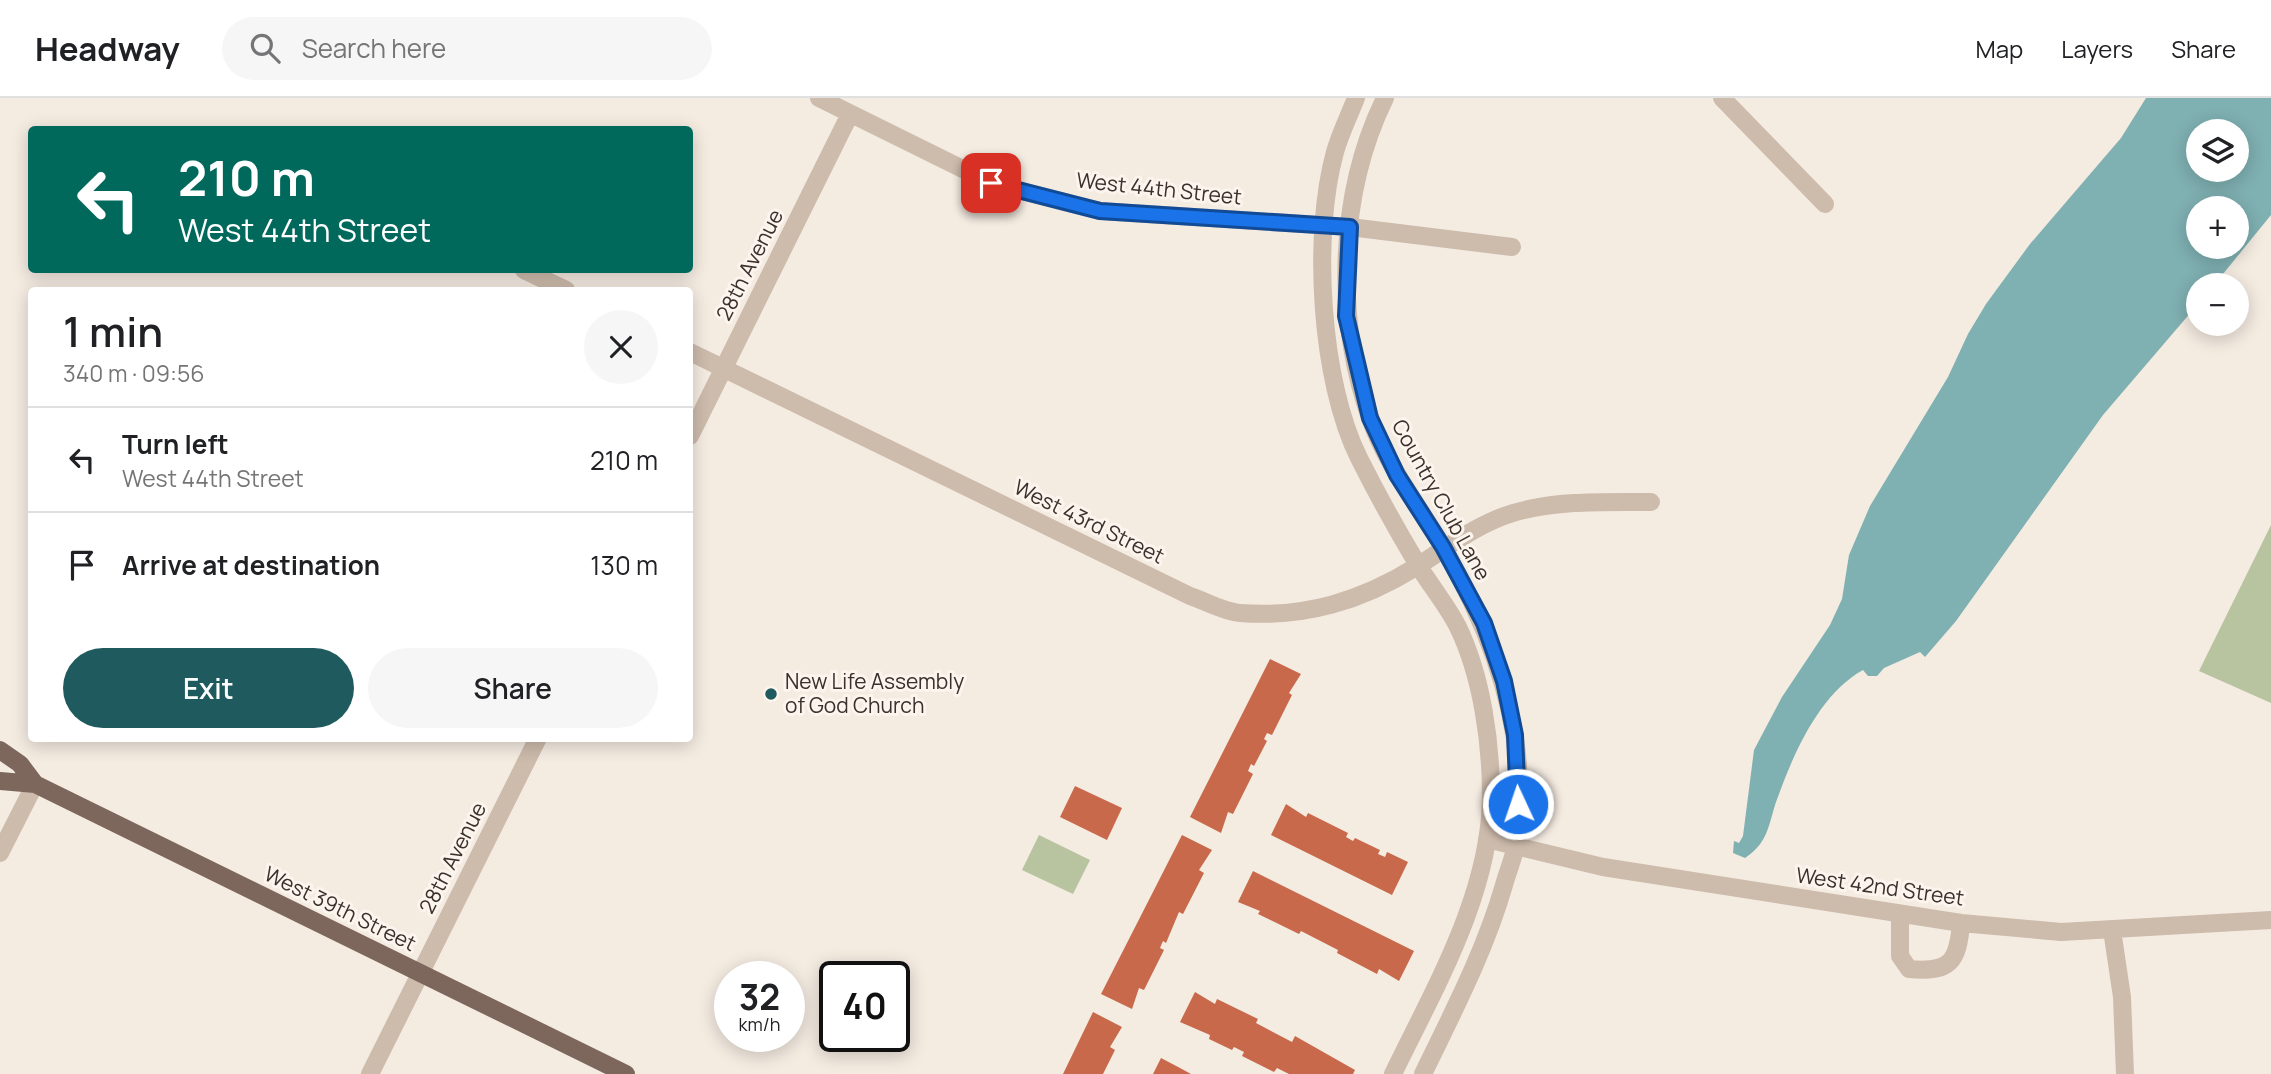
<!DOCTYPE html>
<html lang="en">
<head>
<meta charset="utf-8">
<style>
  :root { --surface:#fff; --page:#f6f6f6; --text:#202124; --muted:#757577; --line:#e0e0e0; --accent:#1f5a5e }
  body { margin:0; font-family:Manrope,sans-serif; background:var(--page); color:var(--text); height:100vh; display:flex; flex-direction:column; font-size:26px; white-space:nowrap }
  * { box-sizing:border-box; margin:0 }
  p { font-size:23px; color:var(--muted) }
  .icon { flex:none; width:38px; height:38px; fill:none; stroke:currentColor; stroke-width:2; stroke-linecap:round; stroke-linejoin:round }
  .map { position:relative; flex:1; overflow:hidden }
  .details { position:absolute; left:28px; top:189px; width:665px; height:455px; display:flex; flex-direction:column; background:var(--surface); border-radius:7px; box-shadow:0 4px 18px #0003 }
  .details>* { flex:none }
  .hud { position:absolute; left:28px; top:28px; width:665px; height:147px; border-radius:7px; box-shadow:0 4px 18px #0003; background:#00695c; color:#fff; overflow:hidden }
  .fabs { position:absolute; left:2186px; top:21px; display:grid; gap:14px }
  .fabs a { display:grid; place-items:center; width:63px; height:63px; border-radius:50%; background:var(--surface); box-shadow:0 4px 18px #0003; font-size:35px }
  .speed { position:absolute; left:714px; top:863px; display:flex; gap:14px; font-size:35px; font-weight:700; text-align:center }
  .speed>* { display:grid; place-content:center; width:91px; height:91px; border-radius:50%; background:var(--surface); box-shadow:0 4px 18px #0003; line-height:1 }
  .speed small { font-size:18px; font-weight:400 }
  .speed .limit { border:4px solid #111; border-radius:10px; background:#fff; color:#111 }
  .pin { position:absolute; display:grid; place-items:center; width:60px; height:60px; color:#fff; margin:-30px; border-radius:14px; box-shadow:0 4px 10px #0006 }
  .me { position:absolute; width:77px; margin:-38px; rotate:357deg; stroke-linejoin:round; filter:drop-shadow(0 0 5px #0008) }
  .turn { display:flex; align-items:center; gap:24px; height:147px; padding:0 35px; font-size:32px }
  .turn .icon { width:91px; height:91px; stroke-width:2.5 }
  .turn b { display:block; font-size:49px; line-height:60px }
  .round { display:grid; place-items:center; flex:none; width:74px; height:74px; border-radius:37px; background:var(--page) }
  .head { display:flex; align-items:center; justify-content:space-between; height:119px; padding:0 35px }
  h1 { font-size:42px; font-weight:600; line-height:52px }
  .cta { display:flex; gap:14px; margin-top:auto; padding:14px 35px }
  .cta a { flex:1; height:80px; border-radius:42px; background:var(--accent); color:#fff; font-size:28px; font-weight:600; line-height:80px; text-align:center }
  .cta a+a { background:var(--page); color:var(--text) }
  ul { padding:0; list-style:none }
  li { display:flex; align-items:center; gap:21px; height:105px; padding:0 35px; border-top:2px solid var(--line) }
  li div { flex:1 }
  li b { display:block; font-size:26px }
  li em { font-style:normal }
  header { display:flex; align-items:center; gap:42px; box-sizing:border-box; height:98px; padding:0 35px; background:var(--surface); border-bottom:2px solid var(--line) }
  header strong { font-size:33px }
  nav { display:flex; gap:38px; margin-inline-start:auto; font-size:24px }
  .search { width:490px; height:63px; background:var(--page); display:flex; align-items:center; gap:18px; box-sizing:border-box; padding:0 24px; border-radius:38px; color:var(--muted); font-size:26px }
  .map>svg:first-child { display:block }
</style>
</head>
<body>
<header>
<strong>Headway</strong>
<div class="search"><svg class="icon" aria-label="search" viewBox="0 0 24 24"><circle cx="10" cy="10" r="6"/><path d="M15 15l6 6"/></svg>Search here</div>
<nav><a>Map</a><a>Layers</a><a>Share</a></nav>
</header>
<div class="map">
<svg width="2271" height="976" viewBox="0 0 2271 976">
  <rect width="100%" height="100%" fill="#f4ebe1"/>
  <path fill="#b8c4a0" d="M 2271,427 L 2271,605 L 2199,573 Z
    M 1039,737 L 1090,762 L 1073,796 L 1022,772 Z"/>
  <path fill="#7fb0b2" fill-rule="evenodd" d="M 2146,0 L 2271,0 L 2271,117 L 2214,187 L 2198,187 L 2198,206 L 2103,317 L 1956,523 L 1925,559 L 1920,554 L 1884,570 L 1877,578 L 1868,578 L 1863,572 C 1821,595 1795,652 1779,696 C 1768,723 1771,743 1745,760 L 1733,755 L 1734,743 L 1739,745 L 1743,738 L 1754,652 L 1782,599 L 1830,527 L 1842,501 L 1849,457 L 1870,408 L 1948,279 L 1968,236 L 1986,206 L 2030,146 L 2121,40 ZM 2198,33 L 2236,33 L 2236,72 L 2198,72 ZM 2198,110 L 2236,110 L 2236,149 L 2198,149 Z"/>
  <path fill="#c8694b" d="M 1270,561 L 1301,576 L 1289,595 L 1292,597 L 1272,637 L 1267,635 L 1264,641 L 1267,643 L 1254,668 L 1251,666 L 1248,673 L 1253,676 L 1233,716 L 1228,714 L 1221,735 L 1190,719 Z
    M 1075,688 L 1122,710 L 1107,742 L 1060,719 Z
    M 1286,706 L 1306,719 L 1308,715 L 1348,735 L 1346,739 L 1353,743 L 1355,740 L 1380,752 L 1378,756 L 1385,759 L 1387,754 L 1408,764 L 1392,797 L 1271,737 Z
    M 1182,737 L 1212,752 L 1199,772 L 1204,775 L 1183,816 L 1179,814 L 1166,845 L 1163,843 L 1160,850 L 1164,852 L 1144,892 L 1139,890 L 1132,911 L 1101,896 Z
    M 1253,773 L 1414,853 L 1399,883 L 1379,871 L 1377,876 L 1337,855 L 1338,852 L 1301,833 L 1299,836 L 1258,816 L 1260,813 L 1238,804 Z
    M 1195,894 L 1215,906 L 1217,901 L 1258,921 L 1256,925 L 1292,944 L 1295,938 L 1355,972 L 1353,976 L 1289,976 L 1277,970 L 1274,974 L 1242,958 L 1244,954 L 1234,949 L 1232,952 L 1209,941 L 1210,937 L 1180,924 Z
    M 1093,914 L 1122,929 L 1110,949 L 1115,952 L 1103,976 L 1063,976 Z
    M 1161,960 L 1180,970 L 1191,976 L 1153,976 Z"/>
  <g fill="none" stroke-linecap="round" stroke-linejoin="round">
    <path stroke="#cdbbac" stroke-width="18" d="M 819,0 L 991,85 L 1100,113 L 1350,129 L 1512,149
      M 1356,0 C 1349,18 1340,36 1335,54 C 1312,137 1320,282 1359,360 C 1377,396 1397,432 1418,467 C 1430,487 1447,507 1458,529 C 1482,579 1491,644 1491,699 C 1490,797 1434,891 1393,976
      M 1385,0 C 1338,96 1335,219 1370,320 C 1386,366 1418,407 1443,449 C 1495,539 1531,640 1516,746 C 1514,759 1508,773 1504,787 C 1485,853 1453,914 1423,976
      M 1722,0 L 1825,106
      M 524,172 L 566,192
      M 690,254 L 1190,498 C 1205,503 1224,514 1240,515 C 1305,520 1361,503 1416,469 C 1448,449 1477,426 1513,415 C 1557,402 1606,404 1651,404
      M 690,338 L 850,16
      M 1487,741 L 1603,769 L 1961,825 L 2061,834 L 2271,822
      M 0,755 L 35,686
      M 1900,817 L 1900,858 L 1909,871 C 1950,875 1958,864 1961,825
      M 2112,832 L 2122,899 L 2125,976
      M 370,976 L 538,640"/>
    <path stroke="#7d675c" stroke-width="18" d="M 0,652 L 20,666 L 35,686
      M 0,683 L 35,686 L 626,976"/>
  </g>
  <g fill="none" stroke-linecap="round" stroke-linejoin="round">
    <defs>
      <path id="route" d="M 991,85 L 1100,113 L 1350,129 L 1346,218 L 1370,320 L 1397,377 L 1443,449 L 1484,525 L 1504,583 L 1515,637 L 1518,706"/>
    </defs>
    <use href="#route" stroke="#114b97" stroke-width="18"/>
    <use href="#route" stroke="#1a73e8" stroke-width="12"/>
  </g>
  <circle fill="#1f5a5e" stroke="#fbf5ee" stroke-width="2.5" cx="771" cy="596" r="7"/>
  <g text-anchor="middle" stroke-width="6" stroke-linejoin="round" paint-order="stroke">
    <g font-size="21" fill="#3b302b" stroke="#fbf5ee">
      <text transform="translate(1159 91) rotate(6)" y="7">West 44th Street</text>
      <text transform="translate(750 167) rotate(-63)" y="7">28th Avenue</text>
      <text transform="translate(1441 402) rotate(61)" y="7">Country Club Lane</text>
      <text transform="translate(1089 424) rotate(26)" y="7">West 43rd Street</text>
      <text transform="translate(453 760) rotate(-63)" y="7">28th Avenue</text>
      <text transform="translate(1880 789) rotate(8)" y="7">West 42nd Street</text>
      <text transform="translate(340 811) rotate(26)" y="7">West 39th Street</text>
    </g>
    <g font-size="21" fill="#3b302b" stroke="#fbf5ee" text-anchor="start">
      <text x="785" y="591">New Life Assembly<tspan x="785" dy="24">of God Church</tspan></text>
    </g>
  </g>
</svg>
<div class="fabs">
<a><svg class="icon" aria-label="layers" viewBox="0 0 24 24"><path d="M12 4l9 5-9 5-9-5zM3 14l9 5 9-5"/></svg></a>
<a>+</a>
<a>−</a>
</div>
<div class="speed"><div>32<small>km/h</small></div><div class="limit">40</div></div>
<div class="pin" style="left:991px;top:85px;background:#d93025"><svg class="icon" aria-label="arrive" viewBox="0 0 24 24"><path d="M6 21V4h12l-3 4 3 4H6"/></svg></div>
<svg class="me" style="left:1518px;top:706px" viewBox="-20 -20 40 40"><circle r="17" fill="#1a73e8" stroke="#fff" stroke-width="3"/><path d="M0-11L8 9 0 5-8 9z" fill="#fff"/></svg>
<div class="hud">
<div class="turn"><svg class="icon" aria-label="left" viewBox="0 0 24 24"><path d="M17 20v-9H6M10 6l-5 5 5 5"/></svg><div><b>210 m</b>West 44th Street</div></div>
</div>
<section class="details">
<div class="head"><div><h1>1 min</h1><p>340 m · 09:56</p></div><a class="round"><svg class="icon" aria-label="close" viewBox="0 0 24 24"><path d="M6 6l12 12M18 6L6 18"/></svg></a></div>
<ul>
<li><svg class="icon" aria-label="left" viewBox="0 0 24 24"><path d="M17 20v-9H6M10 6l-5 5 5 5"/></svg><div><b>Turn left</b><p>West 44th Street</p></div><em>210 m</em></li>
<li><svg class="icon" aria-label="arrive" viewBox="0 0 24 24"><path d="M6 21V4h12l-3 4 3 4H6"/></svg><div><b>Arrive at destination</b></div><em>130 m</em></li>
</ul>
<div class="cta"><a>Exit</a><a>Share</a></div>
</section>
</div>
</body>
</html>
